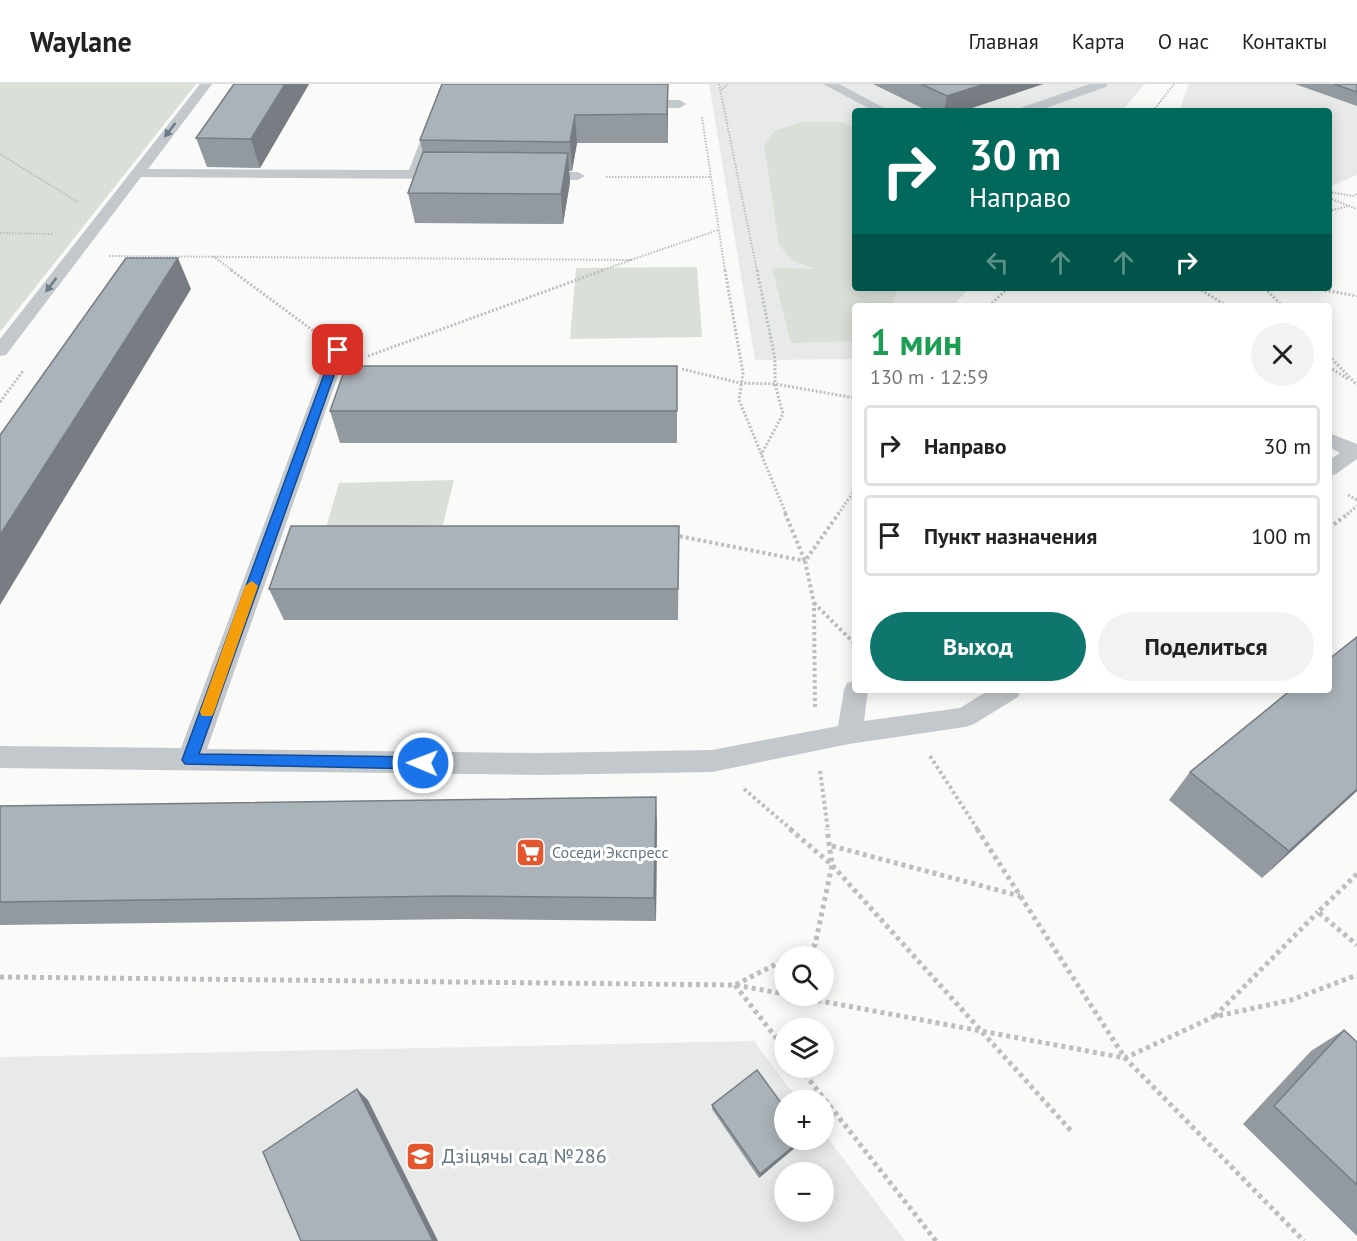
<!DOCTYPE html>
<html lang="ru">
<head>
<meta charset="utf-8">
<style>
  :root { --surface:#fff; --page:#f2f2f2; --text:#222; --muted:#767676; --line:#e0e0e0; --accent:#0f766e }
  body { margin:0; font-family:"PT Sans",sans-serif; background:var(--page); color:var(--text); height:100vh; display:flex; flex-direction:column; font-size:22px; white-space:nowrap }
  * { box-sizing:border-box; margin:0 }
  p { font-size:20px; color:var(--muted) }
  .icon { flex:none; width:33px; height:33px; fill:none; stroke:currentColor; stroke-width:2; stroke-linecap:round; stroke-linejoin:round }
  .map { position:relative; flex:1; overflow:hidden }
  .side { position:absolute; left:852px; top:219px; width:480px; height:390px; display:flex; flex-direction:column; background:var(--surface); border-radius:6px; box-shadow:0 3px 15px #0003 }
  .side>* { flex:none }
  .hud { position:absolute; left:852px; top:24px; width:480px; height:183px; border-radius:6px; box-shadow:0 3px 15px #0003; background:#00695c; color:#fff; overflow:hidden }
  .buttons { position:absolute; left:774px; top:862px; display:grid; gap:12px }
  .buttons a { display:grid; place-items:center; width:60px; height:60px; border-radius:50%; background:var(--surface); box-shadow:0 3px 15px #0003; font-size:30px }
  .pin { position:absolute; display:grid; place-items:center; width:51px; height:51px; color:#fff; margin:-26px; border-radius:12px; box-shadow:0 3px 9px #0006 }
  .me { position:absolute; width:66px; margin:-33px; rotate:271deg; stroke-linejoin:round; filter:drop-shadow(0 0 4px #0008) }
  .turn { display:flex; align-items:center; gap:21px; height:126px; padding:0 18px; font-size:27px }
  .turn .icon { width:78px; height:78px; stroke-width:2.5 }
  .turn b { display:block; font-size:42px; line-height:51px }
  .lanes { display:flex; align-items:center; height:57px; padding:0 18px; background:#0003; justify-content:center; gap:30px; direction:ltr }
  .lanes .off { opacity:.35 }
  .round { display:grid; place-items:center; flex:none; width:63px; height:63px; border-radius:32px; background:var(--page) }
  .overview { display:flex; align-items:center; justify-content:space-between; height:102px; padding:0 18px }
  h1 { font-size:36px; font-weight:600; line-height:45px; color:#1e9e55 }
  .cta { display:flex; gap:12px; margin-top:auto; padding:12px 18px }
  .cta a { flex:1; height:69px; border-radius:36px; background:var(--accent); color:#fff; font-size:24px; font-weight:600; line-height:69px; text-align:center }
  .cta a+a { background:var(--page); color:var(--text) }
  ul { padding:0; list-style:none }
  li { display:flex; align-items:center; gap:18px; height:81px; margin:0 12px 9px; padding:0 6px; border:3px solid var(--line); border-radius:6px }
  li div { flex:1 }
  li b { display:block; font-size:22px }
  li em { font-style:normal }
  header { display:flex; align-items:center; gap:36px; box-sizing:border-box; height:84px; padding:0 30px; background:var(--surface); border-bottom:2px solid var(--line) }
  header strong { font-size:28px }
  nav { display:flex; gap:33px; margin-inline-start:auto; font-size:21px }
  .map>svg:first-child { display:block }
</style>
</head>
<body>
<header>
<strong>Waylane</strong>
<nav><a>Главная</a><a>Карта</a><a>О нас</a><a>Контакты</a></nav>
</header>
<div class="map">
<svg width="1357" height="1157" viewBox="0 0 1357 1157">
  <rect width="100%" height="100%" fill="#fafaf8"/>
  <path fill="#e8e9e9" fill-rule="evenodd" d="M 709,0 L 1145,0 L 1122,27 L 855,27 L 855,204 L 969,204 L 953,222 L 855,222 L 855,275 L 755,276 Z
    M 1189,0 L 1357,0 L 1357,91 L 1329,103 L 1329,27 L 1179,27 Z
    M 754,957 L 799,1017 L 784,1017 L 784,1056 L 824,1056 L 824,1049 L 905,1157 L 0,1157 L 0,973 ZM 784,1089 L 824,1089 L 824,1128 L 784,1128 Z"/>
  <path fill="#dadfd7" d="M 0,0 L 196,0 L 0,248 Z
    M 801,38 L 840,38 L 855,43 L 855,204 L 897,204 L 892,222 L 855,222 L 855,257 L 791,259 L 772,184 L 815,185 L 793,177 L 779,161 L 764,60 L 775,47 Z
    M 697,183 L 702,253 L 570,255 L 576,184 Z
    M 454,396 L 443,441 L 326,444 L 339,399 Z"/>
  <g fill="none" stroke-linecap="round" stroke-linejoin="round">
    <path stroke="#bbbfc2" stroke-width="2" stroke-dasharray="1.5 1.5" stroke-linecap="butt" d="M 719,0 L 757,187
      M 720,7 L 728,0
      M 1153,27 L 1174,0
      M 702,33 L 725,187
      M 0,70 L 78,118
      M 606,93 L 710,93
      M 1329,108 L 1353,112 L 1357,110
      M 1329,114 L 1357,125
      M 1329,127 L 1349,122
      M 0,149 L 53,150
      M 109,172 L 631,176 L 600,187
      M 213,172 L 233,187
      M 631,176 L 718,146"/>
    <path stroke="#bbbfc2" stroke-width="3" stroke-dasharray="2 2" stroke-linecap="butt" d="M 231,186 L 315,248
      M 725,186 L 743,289 L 739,316 L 786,430
      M 757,186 L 775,275 L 775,300 L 783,330 L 761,371
      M 1198,204 L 1227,222
      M 1265,204 L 1282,222
      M 1313,204 L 1357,212
      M 989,222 L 1008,204
      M 368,272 L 604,186
      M 1329,272 L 1357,301
      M 1329,283 L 1348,295
      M 682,285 L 740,299 L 775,300 L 855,314
      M 0,318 L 23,287
      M 1348,411 L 1357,416
      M 838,430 L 855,406
      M 1347,430 L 1357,422"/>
    <path stroke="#bbbfc2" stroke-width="4" stroke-dasharray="3 3" stroke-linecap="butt" d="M 785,429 L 805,477
      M 1329,444 L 1349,429
      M 674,451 L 805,477
      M 814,519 L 855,560
      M 815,623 L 814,519 L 805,477 L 839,429
      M 930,672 L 978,746
      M 820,687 L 828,746
      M 744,705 L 792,746"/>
    <path stroke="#bbbfc2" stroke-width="5" stroke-dasharray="4 4" stroke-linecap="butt" d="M 790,745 L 832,781 L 1073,1049
      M 977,745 L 1125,974 L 1213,933 L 1291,916 L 1357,891
      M 832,762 L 1020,812
      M 1357,790 L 1318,828 L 1357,861
      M 791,873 L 815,861 L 832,781 L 827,745
      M 0,893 L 735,901 L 784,876
      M 735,901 L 784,964
      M 736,901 L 784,910
      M 794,912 L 1125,974 L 1304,1157
      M 1215,932 L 1318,828
      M 800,984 L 936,1157"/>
    <path fill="#c3c8cc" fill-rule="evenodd" d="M 200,0 L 212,0 L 148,85 L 409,86 L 442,0 L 454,0 L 423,87 L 446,87 L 453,91 L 446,95 L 141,93 L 6,271 L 0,272 L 0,255 Z
      M 823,0 L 839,0 L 890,27 L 874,27 Z
      M 1090,0 L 1108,0 L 1106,3 L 1037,27 L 1019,27 L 1020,24 Z
      M 637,16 L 680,16 L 686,20 L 680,24 L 632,23 L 631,20 Z
      M 538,88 L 578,88 L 585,92 L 578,96 L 533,95 L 531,92 Z
      M 338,261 L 344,262 L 347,266 L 207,665 L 539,669 L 712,666 L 838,642 L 844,606 L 847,599 L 855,597 L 855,606 L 868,606 L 864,637 L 960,624 L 989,606 L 1021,606 L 1018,613 L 974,640 L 965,643 L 849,660 L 712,688 L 539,691 L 0,684 L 0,662 L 181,664 L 329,266 L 332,262 Z
      M 1329,349 L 1357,360 L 1357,375 L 1336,390 L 1329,392 L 1329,376 L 1340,369 L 1329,363 Z"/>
  </g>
  <path fill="#929a9f" d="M 309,0 L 260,84 L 207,83 L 196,54 Z
    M 442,0 L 668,0 L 668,59 L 577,59 L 572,87 L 569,87 L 570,98 L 563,140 L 415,139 L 408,109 L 423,69 L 420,56 Z
    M 873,0 L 1043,0 L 963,27 L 928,27 Z
    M 1295,0 L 1357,0 L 1357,22 Z
    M 677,282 L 677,359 L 340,359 L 330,327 Z
    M 679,442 L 678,536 L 284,536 L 269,505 Z
    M 1357,553 L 1357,707 L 1262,794 L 1169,716 L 1190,688 Z
    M 0,722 L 657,739 L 656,837 L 462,835 L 0,841 Z
    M 1344,946 L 1357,958 L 1357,1152 L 1243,1040 L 1311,967 Z
    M 712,1021 L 784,1056 L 804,1056 L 759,1094 L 712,1025 Z"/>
  <path fill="#777d82" d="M 285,0 L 309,0 L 260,84 L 251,55 Z
    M 668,0 L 668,59 L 667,30 Z
    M 985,0 L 1043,0 L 963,27 L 944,27 L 947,12 Z
    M 575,31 L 577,59 L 572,87 L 570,58 Z
    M 568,69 L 570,98 L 563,140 L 561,110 Z
    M 178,174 L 191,205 L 0,521 L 0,451 Z
    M 1357,705 L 1357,707 L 1262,794 L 1289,767 Z
    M 656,713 L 657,739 L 656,837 L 654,814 Z
    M 357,1005 L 368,1016 L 438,1157 L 433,1157 Z
    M 801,1056 L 804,1056 L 759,1094 L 760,1090 Z"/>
  <path fill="#aab3b9" stroke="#777d82" stroke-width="1.5" d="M 234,0 L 285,0 L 251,55 L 196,54 Z
    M 442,0 L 668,0 L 667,30 L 575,31 L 570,58 L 420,56 Z
    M 921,0 L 985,0 L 947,12 Z
    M 1334,0 L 1357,0 L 1357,8 Z
    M 423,68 L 568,69 L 561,110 L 408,109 Z
    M 126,174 L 178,174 L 0,451 L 0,351 Z
    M 346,282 L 677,282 L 677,327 L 330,327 Z
    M 291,442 L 679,442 L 678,505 L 269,505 Z
    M 1357,553 L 1357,705 L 1289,767 L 1190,688 L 1291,606 L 1329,606 L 1329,575 Z
    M 656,713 L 654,814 L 452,812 L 0,818 L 0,722 Z
    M 1344,946 L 1357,958 L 1357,1101 L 1274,1022 Z
    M 757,986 L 784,1023 L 784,1056 L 801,1056 L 760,1090 L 712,1021 Z
    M 357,1005 L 433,1157 L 301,1157 L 263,1068 Z"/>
  <defs><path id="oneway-solid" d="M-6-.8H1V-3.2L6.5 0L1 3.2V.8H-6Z" transform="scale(1.5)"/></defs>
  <g fill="#6a7a87">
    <use href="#oneway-solid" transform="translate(170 46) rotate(128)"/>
    <use href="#oneway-solid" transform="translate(51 201) rotate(127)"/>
  </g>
  <path fill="#1a73e8" stroke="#114b97" stroke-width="1.5" d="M 338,263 L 343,266 L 199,670 L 423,673 L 428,674 L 430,679 L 428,683 L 423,685 L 185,680 L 182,676 L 333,266 Z"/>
  <path fill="#f59e0b" d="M 252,497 L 258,502 L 214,628 L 212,632 L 202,632 L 200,628 L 245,502 Z"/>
  <defs>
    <symbol id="supermarket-square" viewBox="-11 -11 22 22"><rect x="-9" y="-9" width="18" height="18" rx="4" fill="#e4572e" stroke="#fff"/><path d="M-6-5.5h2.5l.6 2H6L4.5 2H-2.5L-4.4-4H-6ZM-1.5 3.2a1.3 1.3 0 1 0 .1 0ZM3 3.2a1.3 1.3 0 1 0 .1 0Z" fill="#fff"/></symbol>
    <symbol id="school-square" viewBox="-11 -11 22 22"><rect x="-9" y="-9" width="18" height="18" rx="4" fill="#e4572e" stroke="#fff"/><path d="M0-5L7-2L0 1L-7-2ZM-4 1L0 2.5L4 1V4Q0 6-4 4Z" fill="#fff"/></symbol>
  </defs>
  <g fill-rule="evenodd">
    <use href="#supermarket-square" x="514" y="752" width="33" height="33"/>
    <use href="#school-square" x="404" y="1056" width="33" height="33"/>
  </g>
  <g text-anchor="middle" stroke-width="6" stroke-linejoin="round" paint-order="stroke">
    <g font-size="16" fill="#657683" stroke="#fff" text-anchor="start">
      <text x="552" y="774">Соседи Экспресс</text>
    </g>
    <g font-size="20" fill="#657683" stroke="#fff" text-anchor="start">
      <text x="442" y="1079">Дзіцячы сад №286</text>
    </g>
  </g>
</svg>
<div class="buttons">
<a><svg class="icon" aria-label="search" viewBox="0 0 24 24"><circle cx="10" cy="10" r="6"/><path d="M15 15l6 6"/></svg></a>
<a><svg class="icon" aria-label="layers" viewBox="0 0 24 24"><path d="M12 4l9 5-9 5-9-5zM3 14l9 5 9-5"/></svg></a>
<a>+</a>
<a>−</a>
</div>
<div class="pin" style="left:338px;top:266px;background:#d93025"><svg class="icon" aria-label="arrive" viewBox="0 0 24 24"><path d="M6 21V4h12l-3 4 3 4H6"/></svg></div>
<svg class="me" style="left:423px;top:679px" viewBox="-20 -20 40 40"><circle r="17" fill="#1a73e8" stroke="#fff" stroke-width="3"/><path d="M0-11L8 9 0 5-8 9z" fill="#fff"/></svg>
<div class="hud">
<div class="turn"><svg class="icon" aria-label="right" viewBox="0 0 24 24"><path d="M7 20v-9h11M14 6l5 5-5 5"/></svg><div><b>30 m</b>Направо</div></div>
<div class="lanes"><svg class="icon off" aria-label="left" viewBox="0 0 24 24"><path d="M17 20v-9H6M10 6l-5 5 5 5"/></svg><svg class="icon off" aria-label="ahead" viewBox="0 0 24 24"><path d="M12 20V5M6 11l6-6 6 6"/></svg><svg class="icon off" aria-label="ahead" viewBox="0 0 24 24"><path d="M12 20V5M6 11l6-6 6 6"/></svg><svg class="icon" aria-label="right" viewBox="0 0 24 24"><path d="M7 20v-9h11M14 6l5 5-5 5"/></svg></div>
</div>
<section class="side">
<div class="overview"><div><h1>1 мин</h1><p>130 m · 12:59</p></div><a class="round"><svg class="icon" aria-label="close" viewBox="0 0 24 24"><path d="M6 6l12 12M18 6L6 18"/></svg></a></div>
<ul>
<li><svg class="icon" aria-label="right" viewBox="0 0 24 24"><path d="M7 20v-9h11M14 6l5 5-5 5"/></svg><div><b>Направо</b></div><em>30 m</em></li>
<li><svg class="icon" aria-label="arrive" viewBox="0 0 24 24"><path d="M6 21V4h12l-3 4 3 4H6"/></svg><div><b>Пункт назначения</b></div><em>100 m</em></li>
</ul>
<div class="cta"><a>Выход</a><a>Поделиться</a></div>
</section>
</div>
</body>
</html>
